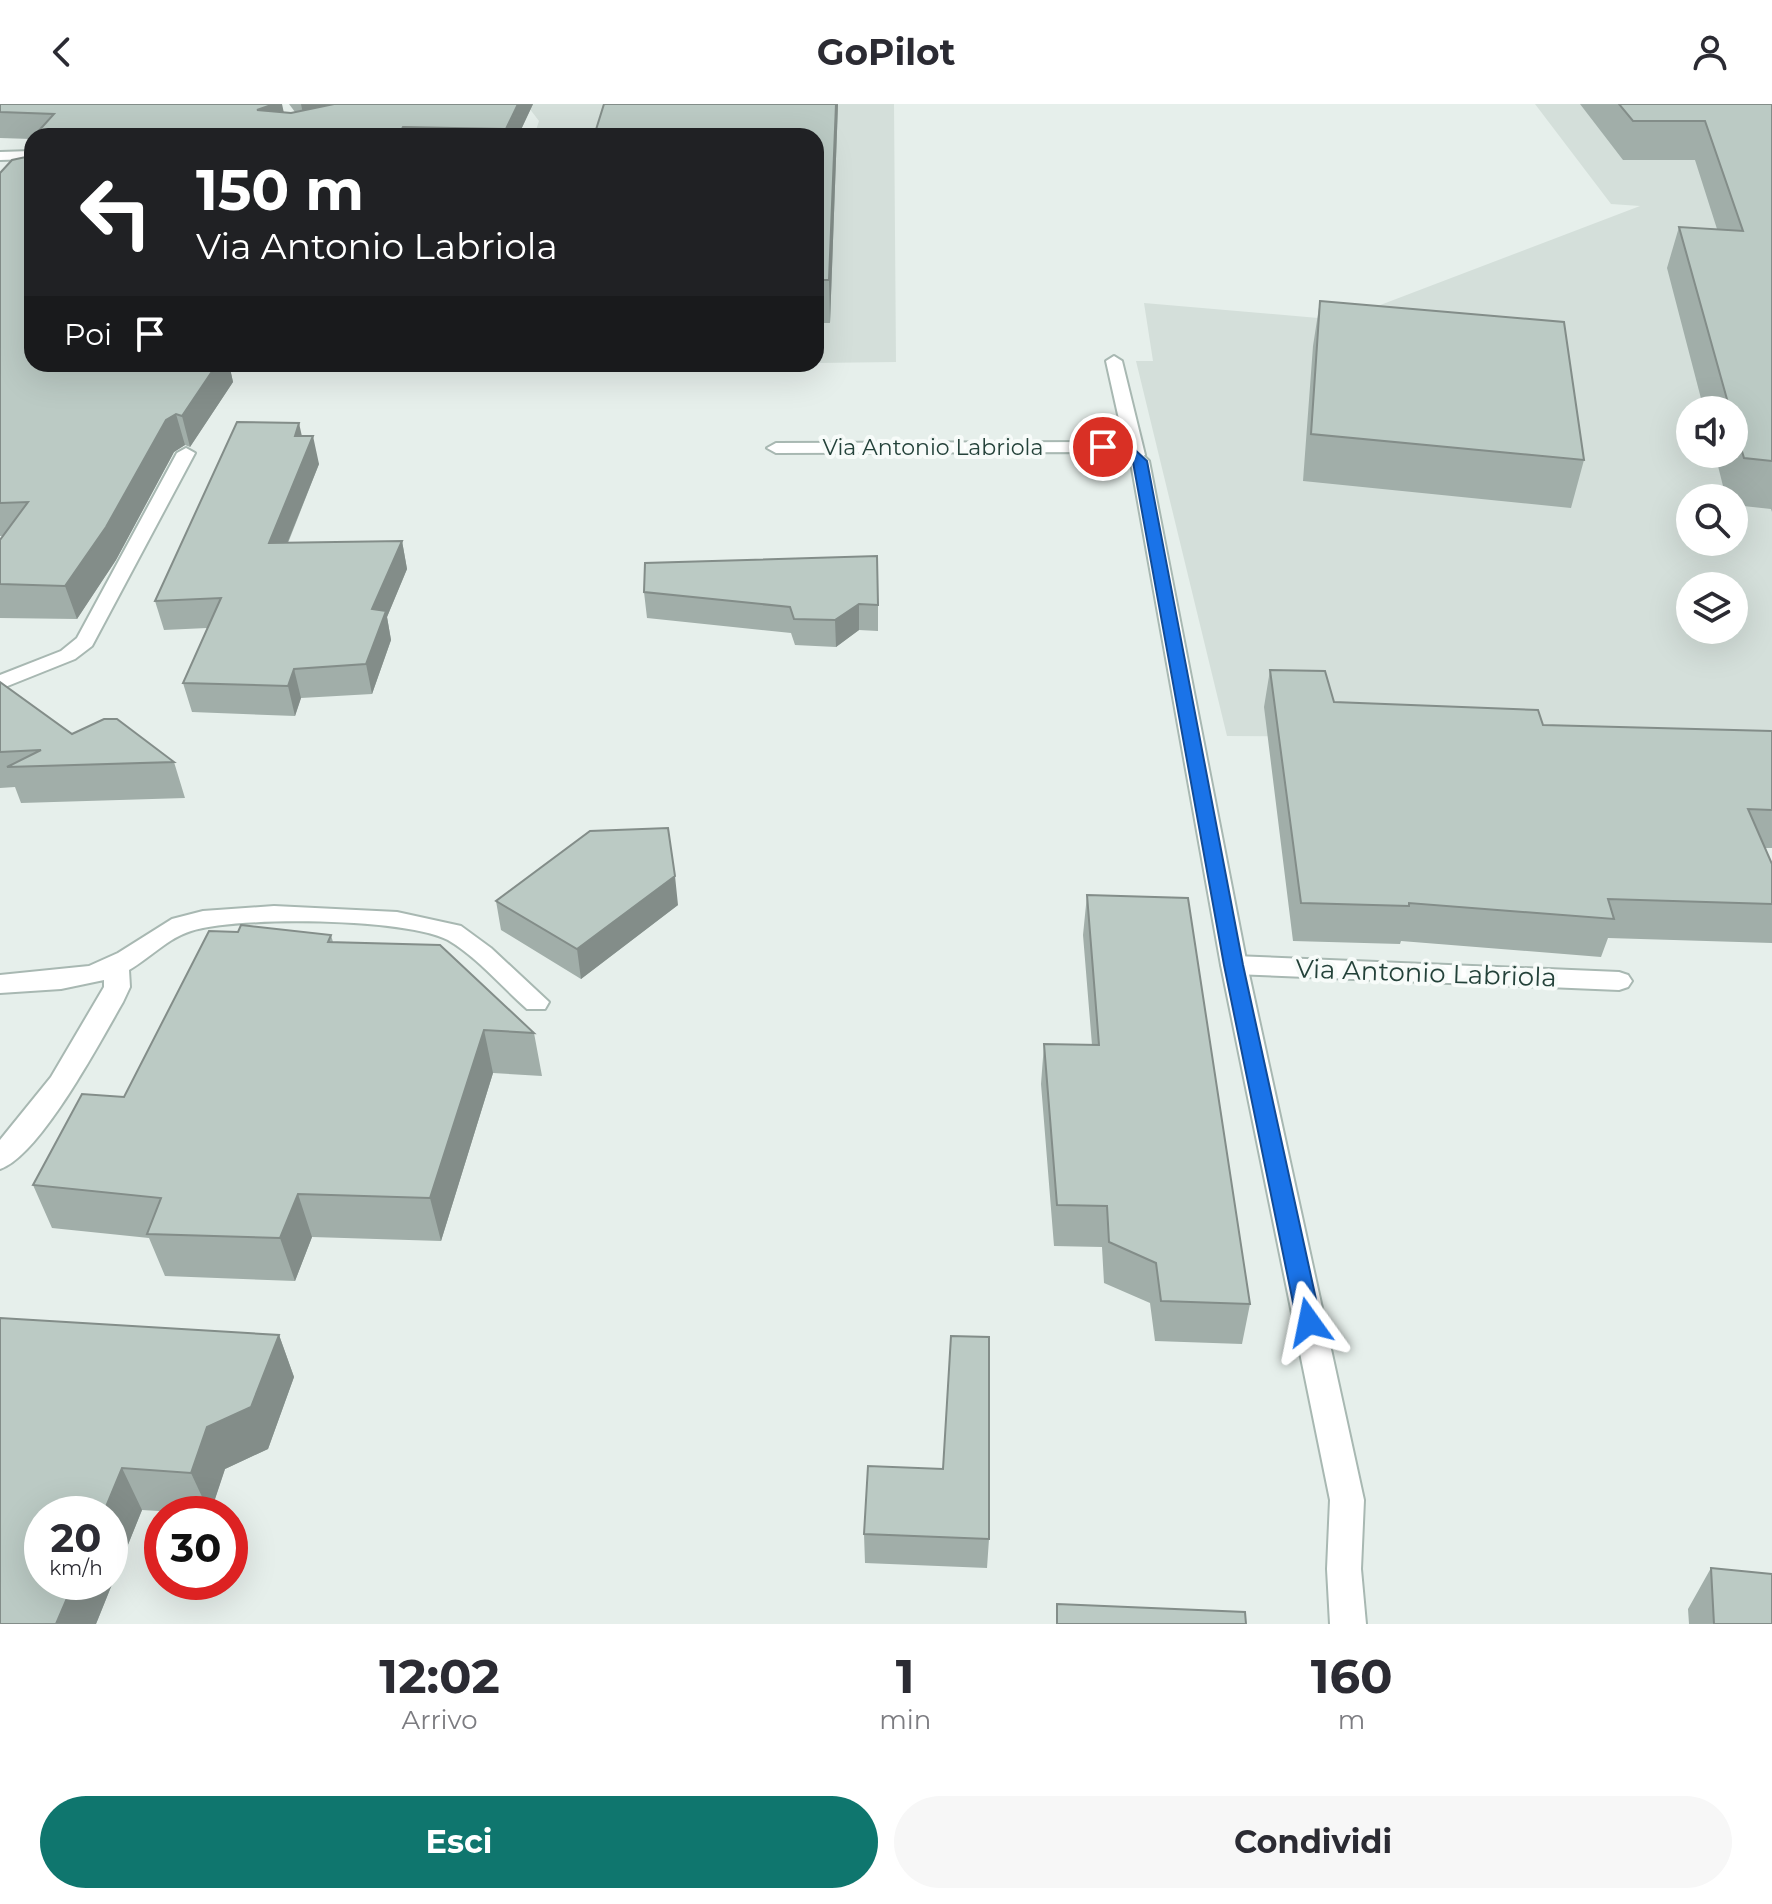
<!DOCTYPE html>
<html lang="it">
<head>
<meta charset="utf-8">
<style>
  :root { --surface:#fff; --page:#f7f7f7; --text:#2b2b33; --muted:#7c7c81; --accent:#0f766e }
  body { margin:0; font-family:Montserrat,sans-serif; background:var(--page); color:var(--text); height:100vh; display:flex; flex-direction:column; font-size:30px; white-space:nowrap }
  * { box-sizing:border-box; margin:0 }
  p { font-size:26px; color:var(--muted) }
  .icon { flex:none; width:44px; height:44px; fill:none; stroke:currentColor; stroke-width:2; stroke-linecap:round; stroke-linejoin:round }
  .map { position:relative; height:1520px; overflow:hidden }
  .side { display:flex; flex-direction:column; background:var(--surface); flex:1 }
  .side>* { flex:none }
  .guide { position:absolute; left:24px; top:24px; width:800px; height:244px; border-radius:24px; box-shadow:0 8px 32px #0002; background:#202124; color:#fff; overflow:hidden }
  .fabs { position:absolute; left:1676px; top:292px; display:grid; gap:16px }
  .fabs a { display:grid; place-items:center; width:72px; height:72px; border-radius:50%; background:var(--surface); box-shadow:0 8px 32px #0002; font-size:40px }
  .speed { position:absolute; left:24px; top:1392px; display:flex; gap:16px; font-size:40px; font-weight:700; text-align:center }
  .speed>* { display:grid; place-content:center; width:104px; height:104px; border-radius:50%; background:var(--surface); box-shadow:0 8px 32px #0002; line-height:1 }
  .speed small { font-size:20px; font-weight:400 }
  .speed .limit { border:12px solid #d22; background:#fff; color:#111 }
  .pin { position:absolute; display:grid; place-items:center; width:68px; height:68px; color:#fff; margin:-34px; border:4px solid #fff; border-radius:50%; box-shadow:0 2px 8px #0007 }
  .me { position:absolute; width:88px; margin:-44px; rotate:348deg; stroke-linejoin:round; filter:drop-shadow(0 0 6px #0008) }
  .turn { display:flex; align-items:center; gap:28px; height:168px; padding:0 40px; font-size:36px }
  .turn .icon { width:104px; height:104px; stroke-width:2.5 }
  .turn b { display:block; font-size:56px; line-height:68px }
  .then { display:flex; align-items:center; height:76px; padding:0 40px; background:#0003; gap:16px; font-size:30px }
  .eta { display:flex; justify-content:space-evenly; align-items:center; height:136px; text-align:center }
  .eta b { font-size:48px; font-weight:700; line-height:56px }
  .button { display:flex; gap:16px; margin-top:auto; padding:16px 40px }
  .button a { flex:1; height:92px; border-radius:48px; background:var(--accent); color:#fff; font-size:32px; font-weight:700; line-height:92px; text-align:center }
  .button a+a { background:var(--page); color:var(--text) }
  header { display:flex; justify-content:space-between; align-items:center; height:104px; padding:0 40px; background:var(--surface); font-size:36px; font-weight:700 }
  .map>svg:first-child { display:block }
</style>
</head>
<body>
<header><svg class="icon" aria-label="back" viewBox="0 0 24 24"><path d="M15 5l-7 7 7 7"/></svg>GoPilot<svg class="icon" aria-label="person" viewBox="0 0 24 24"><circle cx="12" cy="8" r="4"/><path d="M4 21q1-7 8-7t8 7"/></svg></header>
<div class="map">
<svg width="1772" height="1520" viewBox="0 0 1772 1520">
  <rect width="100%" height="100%" fill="#e6efeb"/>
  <path fill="#d4dfda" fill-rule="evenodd" d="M 526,0 L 894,0 L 896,258 L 816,259 L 816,32 L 534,32 L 539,17 Z
    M 1535,0 L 1772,0 L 1772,636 L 1227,632 L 1136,257 L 1153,257 L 1144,199 L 1341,216 L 1640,102 L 1611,100 ZM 1690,306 L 1734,306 L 1734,350 L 1690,350 ZM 1690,394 L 1734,394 L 1734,438 L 1690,438 ZM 1690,482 L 1734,482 L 1734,526 L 1690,526 Z"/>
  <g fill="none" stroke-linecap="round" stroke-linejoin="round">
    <defs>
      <path id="lane" d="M 1114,252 L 1122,257 L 1145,351 L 1136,356 L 1127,351 L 1106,257 Z
        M 274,802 L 397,808 L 461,822 L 491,844 L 549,898 L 545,905 L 527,905 C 501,882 477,853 448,836 C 406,814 237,812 191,827 C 168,834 150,854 129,866 L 130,883 L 123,898 C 101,936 40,1052 0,1065 L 0,1036 L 51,973 L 104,883 L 104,876 L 61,885 L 0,889 L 0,871 L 89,862 L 118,849 L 172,815 L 203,807 Z
        M 1234,852 L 1619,868 L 1628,871 L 1632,877 L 1628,883 L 1619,886 L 1234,870 L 1225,867 L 1221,861 L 1225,855 Z"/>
      <path id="street" d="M 32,47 L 32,55 L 0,56 L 0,48 Z
        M 1103,338 L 1134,342 L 1149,357 L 1247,861 L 1364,1396 L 1361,1465 L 1366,1520 L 1330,1520 L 1327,1465 L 1330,1396 L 1221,861 L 1131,359 L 1123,351 L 1103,348 L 776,349 L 767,344 L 776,339 Z
        M 186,344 L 195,349 L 92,542 L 75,555 L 0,585 L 0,571 L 61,547 L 77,534 L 177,349 Z"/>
    </defs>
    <use href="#lane" stroke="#a8b8b2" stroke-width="4"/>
    <use href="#street" stroke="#a8b8b2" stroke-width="4"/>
    <use href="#lane" fill="#fff" fill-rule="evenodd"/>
    <use href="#street" fill="#fff" fill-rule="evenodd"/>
  </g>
  <path fill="#a1aea9" d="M 0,0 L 291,9 L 295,8 L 289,0 L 533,0 L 518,32 L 32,32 L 32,260 L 229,260 L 233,278 L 190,343 L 185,341 L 174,348 L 116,456 L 77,515 L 0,514 L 0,436 L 3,432 L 0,432 L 0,69 L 26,53 L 31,35 L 0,34 Z
    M 604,0 L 838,0 L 830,219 L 816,219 L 816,32 Z
    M 1580,0 L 1772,0 L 1772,408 L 1771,405 L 1734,401 L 1734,394 L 1726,394 L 1715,350 L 1734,350 L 1734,306 L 1704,306 L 1667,164 L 1679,123 L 1717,125 L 1695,56 L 1623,56 Z
    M 1320,197 L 1584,356 L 1571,404 L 1303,377 L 1313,242 Z
    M 302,332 L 319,360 L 288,439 L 402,437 L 407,465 L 387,513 L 391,536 L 372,590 L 301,594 L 295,612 L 192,608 L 183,579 L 207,524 L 164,526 L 155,497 Z
    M 644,488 L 878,501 L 878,527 L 859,526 L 836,543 L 795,541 L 791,529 L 647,514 Z
    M 1270,566 L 1334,598 L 1543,621 L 1772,627 L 1772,744 L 1765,744 L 1772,760 L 1772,839 L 1608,834 L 1601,853 L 1401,837 L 1400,840 L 1293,837 L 1264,603 Z
    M 0,578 L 72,630 L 174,658 L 185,694 L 21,699 L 15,683 L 0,684 Z
    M 1087,791 L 1250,1200 L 1242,1240 L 1155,1237 L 1150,1199 L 1104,1179 L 1102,1143 L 1054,1142 L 1041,980 L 1044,940 L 1092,941 L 1083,831 Z
    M 496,797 L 678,801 L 581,875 L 501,826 Z
    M 331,831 L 333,838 L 534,929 L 542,972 L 493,969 L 441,1137 L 312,1133 L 295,1177 L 165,1172 L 149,1134 L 52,1124 L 33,1081 L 124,993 Z
    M 0,1214 L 279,1231 L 294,1273 L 268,1345 L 225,1365 L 210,1410 L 142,1406 L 96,1520 L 0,1520 Z
    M 943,1365 L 989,1435 L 987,1464 L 865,1459 L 864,1430 Z
    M 1711,1464 L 1772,1520 L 1689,1520 L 1688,1505 Z"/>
  <path fill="#838d89" d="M 274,0 L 282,0 L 287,23 L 257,6 Z
    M 301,0 L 418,0 L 305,20 Z
    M 518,0 L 533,0 L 518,32 L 507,32 L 506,25 Z
    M 836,0 L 838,0 L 830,219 L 829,176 Z
    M 403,23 L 404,32 L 398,32 Z
    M 217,260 L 229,260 L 233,278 L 190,343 L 182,312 Z
    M 176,310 L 185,341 L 174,348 L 116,456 L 77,515 L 65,482 L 166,316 Z
    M 299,319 L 305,346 L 295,332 Z
    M 313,332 L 319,360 L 276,467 L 269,439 Z
    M 402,437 L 407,465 L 387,513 L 391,536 L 372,590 L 366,560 L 372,505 Z
    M 859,500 L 859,526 L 836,543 L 835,516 Z
    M 294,565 L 301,594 L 295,612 L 288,582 Z
    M 675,772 L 678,801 L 581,875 L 577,845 Z
    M 484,926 L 493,969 L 441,1137 L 430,1094 Z
    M 298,1090 L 312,1133 L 295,1177 L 280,1134 Z
    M 279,1231 L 294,1273 L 268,1345 L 225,1365 L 210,1410 L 191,1369 L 207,1323 Z
    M 122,1364 L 142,1406 L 96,1520 L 56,1520 L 74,1478 L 110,1478 L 110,1410 L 103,1410 Z"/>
  <path fill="#bbcac4" stroke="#838d89" stroke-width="2" d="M 0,0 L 274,0 L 257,6 L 291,9 L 334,0 L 518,0 L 506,25 L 403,23 L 398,32 L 34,32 L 54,10 L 0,8 Z
    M 604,0 L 836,0 L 829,176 L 816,176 L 816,32 L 594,32 Z
    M 1619,0 L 1772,0 L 1772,357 L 1744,354 L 1734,320 L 1734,306 L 1730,306 L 1679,123 L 1743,127 L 1705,17 L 1633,17 Z
    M 32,34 L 32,260 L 217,260 L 182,312 L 176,310 L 166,316 L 106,423 L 65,482 L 0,480 L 0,436 L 28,398 L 0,399 L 0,69 L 12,56 L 26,53 L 26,41 Z
    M 1320,197 L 1564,218 L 1584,356 L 1311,330 Z
    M 237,318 L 299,319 L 295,332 L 313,332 L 269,439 L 402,437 L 372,505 L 386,507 L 366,560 L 294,565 L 288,582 L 183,579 L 221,494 L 155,497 Z
    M 877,452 L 878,501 L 859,500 L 835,516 L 794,515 L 790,503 L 644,488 L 645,459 Z
    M 1270,566 L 1325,567 L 1334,598 L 1538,606 L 1543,621 L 1772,627 L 1772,706 L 1748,705 L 1772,760 L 1772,800 L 1608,795 L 1614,815 L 1409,799 L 1409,802 L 1301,799 Z
    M 0,578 L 72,630 L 104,615 L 117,615 L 174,658 L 7,663 L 41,646 L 0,648 Z
    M 668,724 L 675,772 L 577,845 L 496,797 L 590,727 Z
    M 1087,791 L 1188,794 L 1250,1200 L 1161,1197 L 1156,1159 L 1109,1138 L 1107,1102 L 1057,1101 L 1044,940 L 1099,941 Z
    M 241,821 L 331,831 L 328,838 L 440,841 L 534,929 L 484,926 L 430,1094 L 298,1090 L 280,1134 L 147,1130 L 161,1094 L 33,1081 L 82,990 L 124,993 L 209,827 L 238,828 Z
    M 0,1214 L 279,1231 L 251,1303 L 207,1323 L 191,1369 L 122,1364 L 103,1410 L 42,1410 L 42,1478 L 74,1478 L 56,1520 L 0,1520 Z
    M 951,1232 L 989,1233 L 989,1435 L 864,1430 L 868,1362 L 943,1365 Z
    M 1711,1464 L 1772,1470 L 1772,1520 L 1714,1520 Z
    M 1057,1500 L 1245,1508 L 1246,1520 L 1057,1520 Z"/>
  <path fill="#1a73e8" stroke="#114b97" stroke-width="2" d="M 1103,339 L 1133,344 L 1147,357 L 1243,861 L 1321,1218 L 1317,1225 L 1309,1228 L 1301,1225 L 1297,1218 L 1224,861 L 1133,358 L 1124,350 L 1098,345 L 1096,343 Z"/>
  <g text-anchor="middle" stroke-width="8" stroke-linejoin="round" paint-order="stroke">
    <g font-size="22" fill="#24423a" stroke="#f7fbf9">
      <text x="933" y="351">Via Antonio Labriola</text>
    </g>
    <g font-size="26" fill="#24423a" stroke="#f7fbf9">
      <text transform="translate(1426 869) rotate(2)" y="9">Via Antonio Labriola</text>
    </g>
  </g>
</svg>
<div class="fabs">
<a><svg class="icon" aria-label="sound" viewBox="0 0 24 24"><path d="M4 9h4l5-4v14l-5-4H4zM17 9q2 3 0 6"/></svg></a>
<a><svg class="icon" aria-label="search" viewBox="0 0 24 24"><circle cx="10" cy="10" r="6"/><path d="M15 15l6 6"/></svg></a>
<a><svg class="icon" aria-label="layers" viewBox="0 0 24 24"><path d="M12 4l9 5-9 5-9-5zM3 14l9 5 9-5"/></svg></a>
</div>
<div class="speed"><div>20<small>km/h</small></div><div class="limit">30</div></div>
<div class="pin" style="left:1103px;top:343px;background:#d93025"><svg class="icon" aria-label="arrive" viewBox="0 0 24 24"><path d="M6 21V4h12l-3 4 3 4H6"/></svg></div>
<svg class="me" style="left:1309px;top:1218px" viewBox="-20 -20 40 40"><path d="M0-17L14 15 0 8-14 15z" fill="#1a73e8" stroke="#fff" stroke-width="4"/></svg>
<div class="guide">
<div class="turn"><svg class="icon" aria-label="left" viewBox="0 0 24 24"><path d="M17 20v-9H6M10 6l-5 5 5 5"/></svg><div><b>150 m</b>Via Antonio Labriola</div></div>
<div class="then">Poi<svg class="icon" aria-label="arrive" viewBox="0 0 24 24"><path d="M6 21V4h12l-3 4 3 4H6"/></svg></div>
</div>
</div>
<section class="side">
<div class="eta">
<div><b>12:02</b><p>Arrivo</p></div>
<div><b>1</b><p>min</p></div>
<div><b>160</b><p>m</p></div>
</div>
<div class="button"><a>Esci</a><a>Condividi</a></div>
</section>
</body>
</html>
